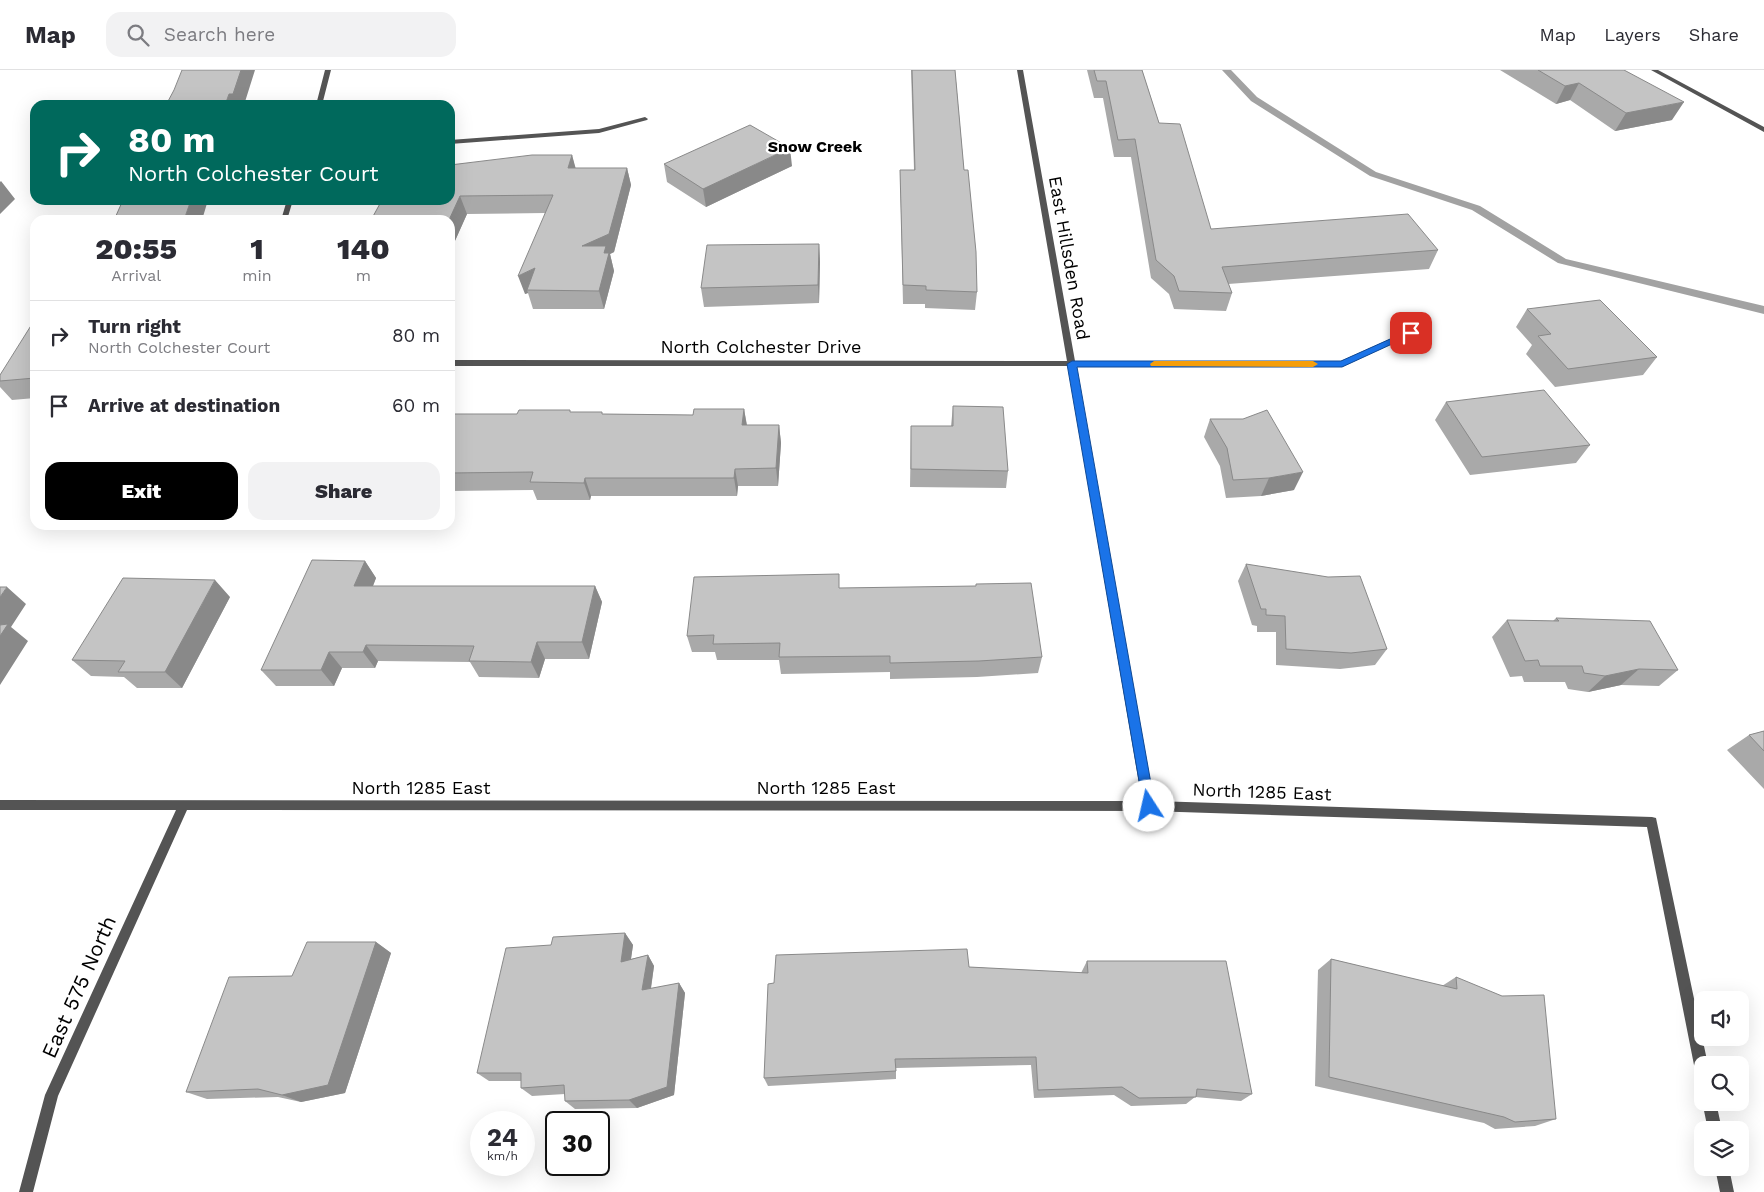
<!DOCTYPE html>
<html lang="en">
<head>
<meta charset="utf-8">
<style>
  :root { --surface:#fff; --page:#f2f2f3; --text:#2b2b33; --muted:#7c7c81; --line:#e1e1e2; --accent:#000 }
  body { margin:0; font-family:"Work Sans",sans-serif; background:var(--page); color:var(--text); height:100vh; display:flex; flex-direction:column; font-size:19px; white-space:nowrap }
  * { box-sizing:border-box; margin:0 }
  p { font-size:16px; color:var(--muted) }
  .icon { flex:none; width:28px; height:28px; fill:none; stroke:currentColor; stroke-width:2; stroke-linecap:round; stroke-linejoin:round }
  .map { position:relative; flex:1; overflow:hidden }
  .side { position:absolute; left:30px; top:145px; width:425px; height:315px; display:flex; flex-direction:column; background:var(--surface); border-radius:15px; box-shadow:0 5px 20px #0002 }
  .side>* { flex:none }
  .banner { position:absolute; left:30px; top:30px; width:425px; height:105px; border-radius:15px; box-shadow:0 5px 20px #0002; background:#00695c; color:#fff; overflow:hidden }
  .controls { position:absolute; left:1694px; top:921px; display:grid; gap:10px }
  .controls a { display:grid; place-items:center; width:55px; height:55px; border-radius:10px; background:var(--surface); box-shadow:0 5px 20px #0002; font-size:25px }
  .speed { position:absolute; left:470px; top:1041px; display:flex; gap:10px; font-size:25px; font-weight:700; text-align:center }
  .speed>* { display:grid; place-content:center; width:65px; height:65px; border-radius:50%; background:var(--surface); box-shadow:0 5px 20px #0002; line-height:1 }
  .speed small { font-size:12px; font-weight:400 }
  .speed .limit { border:2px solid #111; border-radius:8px; background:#fff; color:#111 }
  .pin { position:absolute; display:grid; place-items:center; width:42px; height:42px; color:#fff; margin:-21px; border-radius:10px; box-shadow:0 2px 8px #0006 }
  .me { position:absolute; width:55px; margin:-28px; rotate:350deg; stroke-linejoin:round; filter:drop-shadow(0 0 4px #0008) }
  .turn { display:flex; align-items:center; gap:18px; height:105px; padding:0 15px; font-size:22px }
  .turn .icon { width:65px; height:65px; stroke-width:2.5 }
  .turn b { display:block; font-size:35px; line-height:42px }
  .eta { display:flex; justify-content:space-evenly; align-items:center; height:85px; text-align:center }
  .eta b { font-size:30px; font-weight:800; line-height:35px }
  .primary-button { display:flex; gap:10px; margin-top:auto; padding:10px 15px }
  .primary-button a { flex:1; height:58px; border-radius:15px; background:var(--accent); color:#fff; font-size:20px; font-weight:800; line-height:58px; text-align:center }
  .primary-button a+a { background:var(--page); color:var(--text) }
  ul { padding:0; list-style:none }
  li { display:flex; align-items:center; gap:15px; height:70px; padding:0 15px; border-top:1px solid var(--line) }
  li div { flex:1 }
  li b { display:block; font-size:19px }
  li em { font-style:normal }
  header { display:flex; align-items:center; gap:30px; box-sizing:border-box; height:70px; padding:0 25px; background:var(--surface); border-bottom:1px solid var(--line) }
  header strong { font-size:24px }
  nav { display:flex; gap:28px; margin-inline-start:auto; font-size:18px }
  .search { width:350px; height:45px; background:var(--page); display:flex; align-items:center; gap:12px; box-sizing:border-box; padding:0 18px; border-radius:15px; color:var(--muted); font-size:19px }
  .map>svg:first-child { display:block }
</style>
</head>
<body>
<header>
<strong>Map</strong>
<div class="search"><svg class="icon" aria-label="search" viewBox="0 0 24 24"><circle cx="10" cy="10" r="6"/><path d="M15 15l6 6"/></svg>Search here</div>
<nav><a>Map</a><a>Layers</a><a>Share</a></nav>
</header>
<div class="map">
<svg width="1764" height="1122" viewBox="0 0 1764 1122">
  <rect width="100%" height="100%" fill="#fff"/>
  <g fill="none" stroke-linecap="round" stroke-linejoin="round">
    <path fill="#a2a2a2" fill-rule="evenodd" d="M 1222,0 L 1231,0 L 1257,27 L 1376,102 L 1480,136 L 1566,189 L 1764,236 L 1764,244 L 1558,193 L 1472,140 L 1370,106 L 1251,31 Z"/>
    <path fill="#545454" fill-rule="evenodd" d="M 325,0 L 331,0 L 322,35 L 316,35 Z
      M 1017,0 L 1023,0 L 1075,291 L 1341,291 L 1408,261 L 1411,261 L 1415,263 L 1342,297 L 1076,296 L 1154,731 L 1652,747 L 1656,748 L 1708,995 L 1702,995 L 1702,1006 L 1697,1005 L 1695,1000 L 1647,757 L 1149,741 L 187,740 L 58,1026 L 33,1122 L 19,1122 L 45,1025 L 176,740 L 0,740 L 0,730 L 1142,731 L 1068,296 L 450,296 L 450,290 L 1067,291 Z
      M 1651,0 L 1658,0 L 1764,57 L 1764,62 Z
      M 645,47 L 648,49 L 647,50 L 599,63 L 450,74 L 450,70 L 599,59 Z
      M 287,130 L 293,130 L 287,150 L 281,150 Z
      M 1702,1031 L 1716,1032 L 1722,1060 L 1708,1060 Z
      M 1715,1098 L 1729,1098 L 1734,1122 L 1720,1122 Z"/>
  </g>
  <path fill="#a9a9a9" d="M 911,0 L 955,0 L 964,100 L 977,222 L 975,240 L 925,238 L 925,234 L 903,234 L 900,100 L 914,100 Z
    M 1087,0 L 1142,0 L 1159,53 L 1211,159 L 1438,180 L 1429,199 L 1228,214 L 1232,223 L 1226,241 L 1174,239 L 1169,224 L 1151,208 L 1131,87 L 1114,87 L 1103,28 L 1094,28 Z
    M 1500,0 L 1624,0 L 1672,50 L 1615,61 L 1570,30 L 1556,34 Z
    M 572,85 L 575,98 L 627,98 L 631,115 L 614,182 L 610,184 L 614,201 L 604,239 L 533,239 L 528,223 L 525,224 L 545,143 L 467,144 L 450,182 L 450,95 Z
    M 664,94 L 792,96 L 706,137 L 667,112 Z
    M 819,174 L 820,192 L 819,233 L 704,237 L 701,218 Z
    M 1527,239 L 1657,287 L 1643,305 L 1555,317 L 1526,284 L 1532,275 L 1516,257 Z
    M 35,254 L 35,328 L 12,330 L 0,317 L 0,305 Z
    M 1446,332 L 1590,375 L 1576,393 L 1470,405 L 1435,350 Z
    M 953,336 L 1008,401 L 1006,418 L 910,417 L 911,356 L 951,356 Z
    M 744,339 L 747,355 L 779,355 L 781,373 L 778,416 L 738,416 L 737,426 L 591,426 L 590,430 L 537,430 L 533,420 L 450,421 L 450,344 L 517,344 L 571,342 L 602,342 L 602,344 L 693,345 Z
    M 1210,349 L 1294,420 L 1261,426 L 1226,428 L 1220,396 L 1204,367 Z
    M 365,491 L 376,508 L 373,516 L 595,516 L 602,532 L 589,589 L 545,589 L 539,608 L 479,607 L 470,592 L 378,591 L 375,598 L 342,598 L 334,616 L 276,616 L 261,600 Z
    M 1246,494 L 1387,579 L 1375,595 L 1340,599 L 1276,595 L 1276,562 L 1257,562 L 1257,556 L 1252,555 L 1238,511 Z
    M 839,504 L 839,518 L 1042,587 L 1038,603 L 977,607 L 890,609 L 890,602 L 781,604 L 779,590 L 717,590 L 715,582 L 692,582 L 687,566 Z
    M 230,527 L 182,618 L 137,618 L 124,607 L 91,606 L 72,590 Z
    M 1556,548 L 1678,600 L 1659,616 L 1621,615 L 1588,622 L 1568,619 L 1565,612 L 1524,612 L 1522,606 L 1510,607 L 1492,567 L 1507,550 L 1553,551 Z
    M 1764,661 L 1764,719 L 1727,680 L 1749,665 Z
    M 625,863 L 633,875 L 631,889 L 648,885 L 654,896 L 651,919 L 679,913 L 685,923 L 674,1025 L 637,1038 L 575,1039 L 565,1031 L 565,1024 L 532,1026 L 521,1018 L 521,1011 L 489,1011 L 477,1003 L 551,875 Z
    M 376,872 L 391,883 L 345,1023 L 301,1032 L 278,1027 L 207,1029 L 186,1022 L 292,906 Z
    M 1331,889 L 1442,916 L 1456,907 L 1556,1049 L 1535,1056 L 1495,1059 L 1484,1053 L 1315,1016 L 1318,900 Z
    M 1087,891 L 1252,1024 L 1241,1031 L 1195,1027 L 1186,1034 L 1131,1036 L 1114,1025 L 1034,1028 L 1031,995 L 896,998 L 896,1009 L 768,1016 L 764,1008 L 969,897 L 1081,903 Z"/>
  <path fill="#898989" d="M 241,0 L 255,0 L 244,35 L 225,35 L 229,24 Z
    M 1579,13 L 1570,30 L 1556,34 L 1565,16 Z
    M 1684,32 L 1672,50 L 1615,61 L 1626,43 Z
    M 790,78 L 792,96 L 706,137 L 703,119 Z
    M 572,85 L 577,103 L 568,98 Z
    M 627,98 L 631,115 L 614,182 L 610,184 L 614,201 L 604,239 L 599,221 L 582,176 Z
    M 1,111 L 15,129 L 0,144 L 0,112 Z
    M 460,126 L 467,144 L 450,182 L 450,150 L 449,150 Z
    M 191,130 L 208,130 L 202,150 L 184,150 Z
    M 819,174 L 820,192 L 819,233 L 818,215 Z
    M 535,198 L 527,220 L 528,223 L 525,224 L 518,206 Z
    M 744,339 L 747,357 L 742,355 Z
    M 779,355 L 781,373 L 778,416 L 776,398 Z
    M 735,399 L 738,416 L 737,426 L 734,408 Z
    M 1303,402 L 1294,420 L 1261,426 L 1269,408 Z
    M 585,408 L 591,426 L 590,430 L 584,413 Z
    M 365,491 L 376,508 L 366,533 L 354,516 Z
    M 215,510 L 230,527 L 182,618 L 165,602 Z
    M 595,516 L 602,532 L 589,589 L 582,572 Z
    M 7,517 L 26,534 L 11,557 L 28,571 L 0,615 L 0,527 Z
    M 537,572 L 545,589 L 539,608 L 531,592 Z
    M 366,575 L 378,591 L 375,598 L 363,582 Z
    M 329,582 L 342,598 L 334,616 L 321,600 Z
    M 1639,599 L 1621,615 L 1588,622 L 1605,606 Z
    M 625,863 L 633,875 L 629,902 L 621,892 Z
    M 376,872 L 391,883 L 345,1023 L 301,1032 L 282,1025 Z
    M 648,885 L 654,896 L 649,930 L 642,920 Z
    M 679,913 L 685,923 L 674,1025 L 637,1038 L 629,1030 Z"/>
  <path fill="#c4c4c4" stroke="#898989" d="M 182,0 L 241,0 L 233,24 L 229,24 L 225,35 L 166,35 L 174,20 Z
    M 912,0 L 955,0 L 964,100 L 968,100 L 976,182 L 977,222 L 926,220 L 926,216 L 903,215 L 900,100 L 915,100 Z
    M 1094,0 L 1142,0 L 1159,53 L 1180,54 L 1211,159 L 1408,144 L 1438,180 L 1222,197 L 1232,223 L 1179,221 L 1174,206 L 1156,190 L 1135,69 L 1118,70 L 1106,11 L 1097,11 Z
    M 1538,0 L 1624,0 L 1684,32 L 1626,43 L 1579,13 L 1565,16 Z
    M 750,55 L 790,78 L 703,119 L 664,94 Z
    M 532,85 L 572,85 L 568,98 L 627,98 L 609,164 L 582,176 L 606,176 L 604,183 L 609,183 L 599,221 L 527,220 L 535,198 L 518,206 L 553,125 L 460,126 L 449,150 L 371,150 L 382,130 L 450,130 L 450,95 Z
    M 123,130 L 191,130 L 184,150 L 116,150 L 117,148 L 115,148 Z
    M 819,174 L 818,215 L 701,218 L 707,175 Z
    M 1600,230 L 1657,287 L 1568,299 L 1538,266 L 1551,264 L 1527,239 Z
    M 32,254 L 35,254 L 35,308 L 0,311 L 0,305 Z
    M 1544,320 L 1590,375 L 1482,387 L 1446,332 Z
    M 953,336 L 1003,337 L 1008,401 L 911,399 L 911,356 L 953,356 Z
    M 694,339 L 744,339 L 742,355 L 779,355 L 776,398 L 735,399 L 734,408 L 585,408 L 584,413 L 530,412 L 533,402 L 450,403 L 450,344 L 517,344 L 519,340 L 570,340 L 570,342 L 602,342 L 602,344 L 693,345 Z
    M 1267,340 L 1303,402 L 1269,408 L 1233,410 L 1227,378 L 1210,349 L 1243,349 Z
    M 312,490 L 365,491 L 354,516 L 595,516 L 582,572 L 537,572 L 531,592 L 469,591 L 474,576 L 366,575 L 363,582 L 329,582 L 321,600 L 261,600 Z
    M 1246,494 L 1328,507 L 1360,506 L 1387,579 L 1351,583 L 1286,579 L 1285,546 L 1266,545 L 1266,539 L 1261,539 Z
    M 839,504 L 839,518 L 976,516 L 976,514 L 1031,513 L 1042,587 L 979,591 L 890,593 L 890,586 L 779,587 L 780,573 L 713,574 L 714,565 L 687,566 L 694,507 Z
    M 123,508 L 215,510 L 165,602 L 118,602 L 125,591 L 72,590 Z
    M 0,517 L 7,517 L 0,527 Z
    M 1556,548 L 1650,551 L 1678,600 L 1639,599 L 1605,606 L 1584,603 L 1582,596 L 1540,596 L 1538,590 L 1525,591 L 1507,550 L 1559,551 Z
    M 8,554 L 0,566 L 0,555 Z
    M 1764,661 L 1764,681 L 1749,665 Z
    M 625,863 L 621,892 L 648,885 L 642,920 L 679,913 L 667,1017 L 629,1030 L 565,1031 L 564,1015 L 521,1018 L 521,1003 L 477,1003 L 506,878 L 551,875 L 553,867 Z
    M 307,872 L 376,872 L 328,1015 L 282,1025 L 258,1019 L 186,1022 L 229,907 L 292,906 Z
    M 967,879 L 969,897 L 1088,903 L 1087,891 L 1226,891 L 1252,1024 L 1197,1019 L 1196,1027 L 1139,1028 L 1122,1017 L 1038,1020 L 1036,987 L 895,989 L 896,1001 L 764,1008 L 768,914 L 774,913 L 776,885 Z
    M 1331,889 L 1457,919 L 1456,907 L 1502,926 L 1544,925 L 1556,1049 L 1515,1052 L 1504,1047 L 1329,1007 Z"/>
  <path fill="#1a73e8" stroke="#114b97" d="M 1408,261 L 1416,263 L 1342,297 L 1077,297 L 1155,736 L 1154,740 L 1144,740 L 1067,294 L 1072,291 L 1341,291 Z"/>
  <path fill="#f59e0b" d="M 1154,291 L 1313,291 L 1318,294 L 1313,297 L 1151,296 L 1150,294 Z"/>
  <g text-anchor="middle" stroke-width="4.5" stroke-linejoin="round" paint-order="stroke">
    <g font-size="16" font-weight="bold" fill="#000" stroke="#fff">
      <text x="815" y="82">Snow Creek</text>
    </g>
    <g font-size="18" fill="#000" stroke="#fff">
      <text transform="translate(1069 188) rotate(80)" y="6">East Hillsden Road</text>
      <text x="761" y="283">North Colchester Drive</text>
      <text x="421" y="724">North 1285 East</text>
      <text x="826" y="724">North 1285 East</text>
      <text transform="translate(1262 722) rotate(2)" y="6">North 1285 East</text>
    </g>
    <g font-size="21" fill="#000" stroke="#fff">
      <text transform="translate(79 917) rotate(-66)" y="7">East 575 North</text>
    </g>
  </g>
</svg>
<div class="controls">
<a><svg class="icon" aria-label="sound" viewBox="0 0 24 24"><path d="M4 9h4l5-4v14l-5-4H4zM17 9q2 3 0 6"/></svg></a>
<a><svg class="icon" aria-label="search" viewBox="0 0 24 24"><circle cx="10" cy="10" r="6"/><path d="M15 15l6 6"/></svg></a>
<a><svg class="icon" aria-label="layers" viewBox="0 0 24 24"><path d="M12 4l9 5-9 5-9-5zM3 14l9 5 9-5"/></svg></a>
</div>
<div class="speed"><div>24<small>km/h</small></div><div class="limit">30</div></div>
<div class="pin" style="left:1411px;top:263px;background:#d93025"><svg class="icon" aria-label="arrive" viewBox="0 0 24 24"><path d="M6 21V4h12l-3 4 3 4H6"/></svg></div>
<svg class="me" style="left:1149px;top:736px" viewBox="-20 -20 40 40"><circle r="19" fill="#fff"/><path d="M0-13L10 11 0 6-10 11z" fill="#1a73e8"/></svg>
<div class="banner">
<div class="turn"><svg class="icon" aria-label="right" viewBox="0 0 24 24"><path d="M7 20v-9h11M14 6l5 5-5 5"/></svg><div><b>80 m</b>North Colchester Court</div></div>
</div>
<section class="side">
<div class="eta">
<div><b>20:55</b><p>Arrival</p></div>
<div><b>1</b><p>min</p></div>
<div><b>140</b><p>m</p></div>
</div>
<ul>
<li><svg class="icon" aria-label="right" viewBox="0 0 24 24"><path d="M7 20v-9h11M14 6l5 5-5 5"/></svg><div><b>Turn right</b><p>North Colchester Court</p></div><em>80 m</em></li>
<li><svg class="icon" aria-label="arrive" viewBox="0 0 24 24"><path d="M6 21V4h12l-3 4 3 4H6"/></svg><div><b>Arrive at destination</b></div><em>60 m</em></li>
</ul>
<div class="primary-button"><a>Exit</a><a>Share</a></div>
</section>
</div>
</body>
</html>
